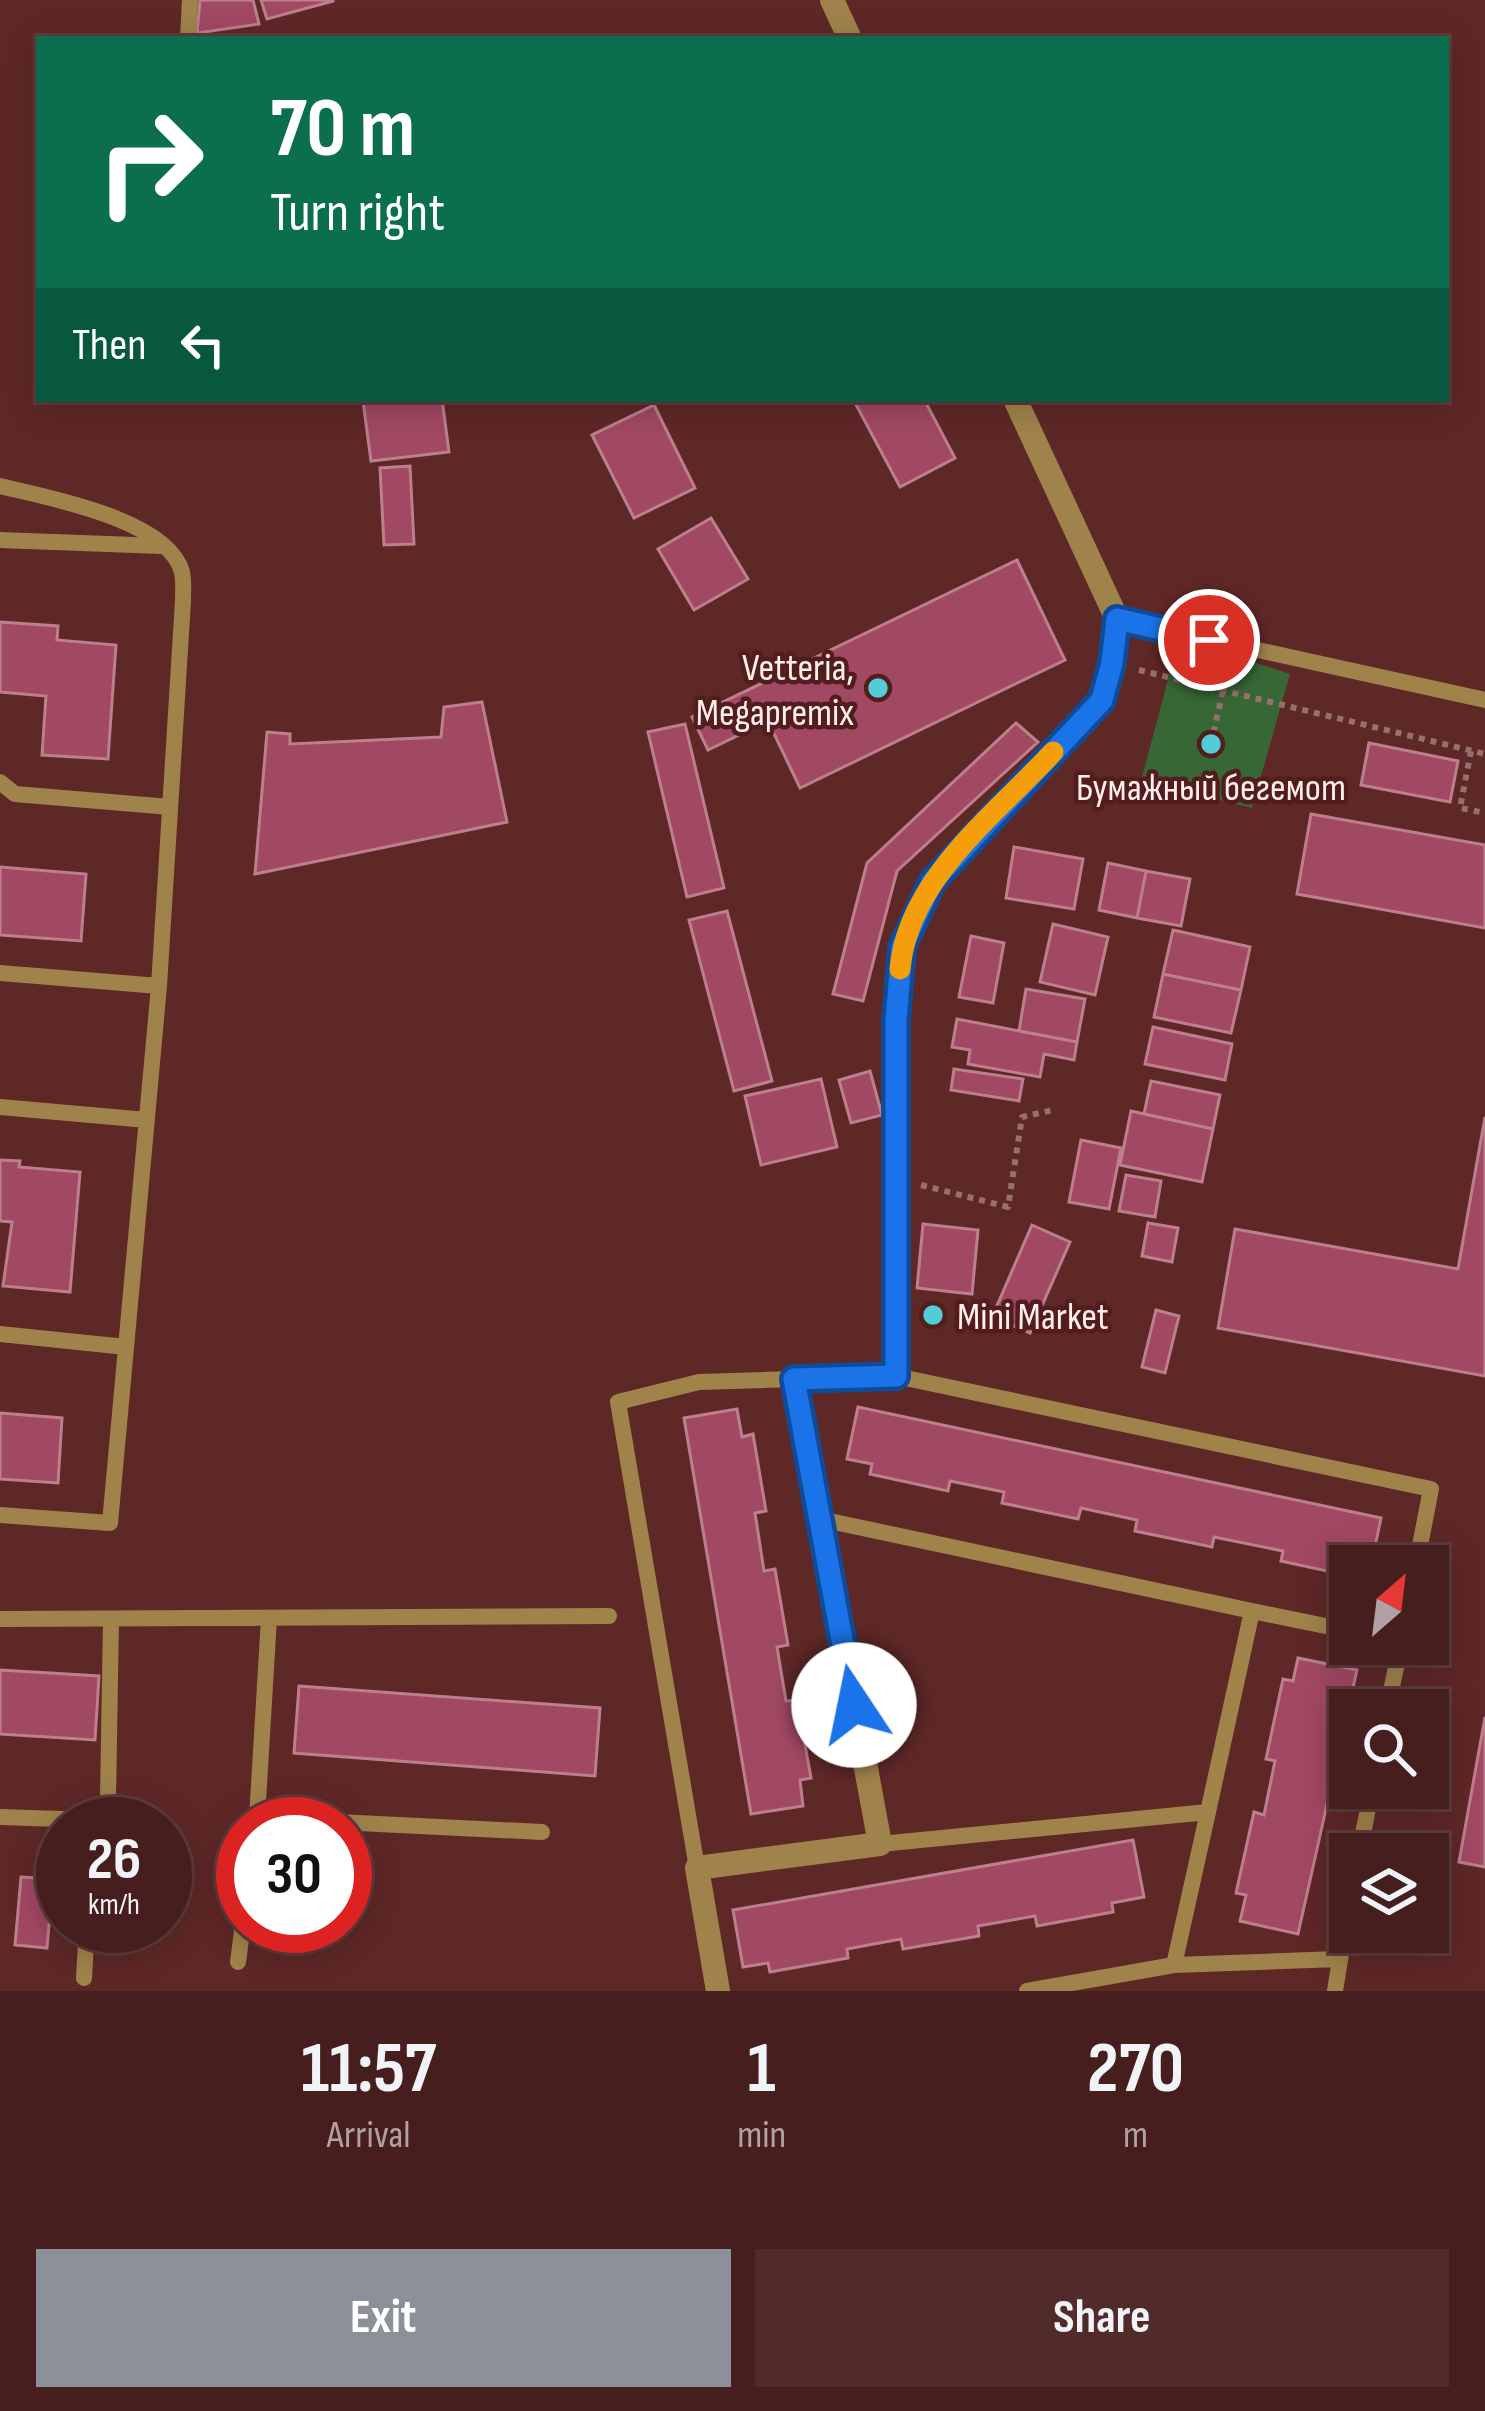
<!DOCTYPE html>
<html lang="en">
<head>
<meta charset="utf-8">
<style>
  :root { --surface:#461e1d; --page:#502b2a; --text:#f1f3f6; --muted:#b0a2a4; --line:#5e3c3b; --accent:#8c9099 }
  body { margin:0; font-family:"Sofia Sans Condensed",sans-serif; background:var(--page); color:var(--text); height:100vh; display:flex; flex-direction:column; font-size:45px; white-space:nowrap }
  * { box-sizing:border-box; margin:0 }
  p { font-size:39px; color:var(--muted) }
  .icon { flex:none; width:66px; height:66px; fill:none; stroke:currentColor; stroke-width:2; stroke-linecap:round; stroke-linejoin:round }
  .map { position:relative; height:1991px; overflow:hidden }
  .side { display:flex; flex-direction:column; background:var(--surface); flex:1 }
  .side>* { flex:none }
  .top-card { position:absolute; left:36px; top:36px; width:1413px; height:366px; border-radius:0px; box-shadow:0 6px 30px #0003,0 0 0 3px var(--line); background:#0b6e4f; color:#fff; overflow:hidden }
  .needle { width:78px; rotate:28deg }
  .fabs { position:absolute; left:1329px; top:1545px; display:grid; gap:24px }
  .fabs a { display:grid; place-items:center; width:120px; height:120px; border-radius:0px; background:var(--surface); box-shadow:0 6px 30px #0003,0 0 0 3px var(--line); font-size:60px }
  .speed { position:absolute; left:36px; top:1797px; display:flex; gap:24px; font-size:60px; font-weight:700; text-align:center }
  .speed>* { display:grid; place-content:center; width:156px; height:156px; border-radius:50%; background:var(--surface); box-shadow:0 6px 30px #0003,0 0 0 3px var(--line); line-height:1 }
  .speed small { font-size:30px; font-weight:400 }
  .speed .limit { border:18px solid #d22; background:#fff; color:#111 }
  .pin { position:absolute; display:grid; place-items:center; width:102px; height:102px; color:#fff; margin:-51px; border:6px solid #fff; border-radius:50%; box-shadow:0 3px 12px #0007 }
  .me { position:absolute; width:132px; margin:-66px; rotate:349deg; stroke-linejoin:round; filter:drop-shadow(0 0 9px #0008) }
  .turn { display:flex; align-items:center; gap:42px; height:252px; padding:0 36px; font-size:54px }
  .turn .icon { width:156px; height:156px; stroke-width:2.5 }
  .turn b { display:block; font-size:84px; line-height:102px }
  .then { display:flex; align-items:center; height:114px; padding:0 36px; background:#0003; gap:24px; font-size:45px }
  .eta { display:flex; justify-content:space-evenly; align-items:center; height:204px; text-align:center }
  .eta b { font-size:72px; font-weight:700; line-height:84px }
  .primary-button { display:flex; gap:24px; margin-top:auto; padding:24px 36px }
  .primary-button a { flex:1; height:138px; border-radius:0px; background:var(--accent); color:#fff; font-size:48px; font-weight:700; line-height:138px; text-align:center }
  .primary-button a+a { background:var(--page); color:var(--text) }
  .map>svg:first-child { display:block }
</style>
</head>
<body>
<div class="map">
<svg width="1485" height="1991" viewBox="0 0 1485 1991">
  <rect width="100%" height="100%" fill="#5e2827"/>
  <path fill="#386736" d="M 1179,638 L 1290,674 L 1252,808 L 1141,781 Z"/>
  <path fill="#a14863" stroke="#bd7e8d" stroke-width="3" d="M 200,0 L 253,0 L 259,24 L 197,33 Z
    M 261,0 L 333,0 L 333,1 L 267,19 Z
    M 442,399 L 449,452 L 371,461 L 363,401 Z
    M 853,399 L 924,399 L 955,458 L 900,487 Z
    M 654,405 L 695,488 L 634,518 L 592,435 Z
    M 410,466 L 414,544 L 384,545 L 380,468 Z
    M 711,518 L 748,579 L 694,610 L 658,549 Z
    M 1017,560 L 1065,660 L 800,788 L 768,721 L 708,750 L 692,717 Z
    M 0,622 L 58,626 L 57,640 L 116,645 L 108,759 L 42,755 L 46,696 L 0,692 Z
    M 482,702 L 507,822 L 255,874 L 267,732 L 290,734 L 290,744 L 441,737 L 444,707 Z
    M 1016,723 L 1038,742 L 897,871 L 863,1001 L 833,994 L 867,863 Z
    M 685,724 L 724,888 L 687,897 L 648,732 Z
    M 1369,743 L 1458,761 L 1450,802 L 1361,785 Z
    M 1311,814 L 1485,845 L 1485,928 L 1297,894 Z
    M 1014,847 L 1083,859 L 1074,909 L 1006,898 Z
    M 1108,863 L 1146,871 L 1137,918 L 1099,910 Z
    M 0,867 L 86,874 L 81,941 L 0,935 Z
    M 1146,871 L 1190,879 L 1181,926 L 1137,918 Z
    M 727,911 L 772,1081 L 734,1091 L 689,920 Z
    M 1053,924 L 1108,937 L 1095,995 L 1040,982 Z
    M 1173,930 L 1250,947 L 1241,990 L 1163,974 Z
    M 971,936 L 1004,943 L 993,1003 L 959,997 Z
    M 1163,974 L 1241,990 L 1231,1033 L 1154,1017 Z
    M 1026,989 L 1085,999 L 1077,1042 L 1019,1031 Z
    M 957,1019 L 1077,1042 L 1074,1060 L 1044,1054 L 1040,1077 L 968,1064 L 970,1050 L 952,1047 Z
    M 1153,1027 L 1232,1044 L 1225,1080 L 1145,1064 Z
    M 954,1069 L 1023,1079 L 1019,1101 L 951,1090 Z
    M 870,1071 L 882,1115 L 851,1123 L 839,1080 Z
    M 821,1079 L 837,1147 L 761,1165 L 745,1096 Z
    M 1151,1081 L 1220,1095 L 1213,1129 L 1144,1114 Z
    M 1131,1111 L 1213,1129 L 1202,1182 L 1120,1165 Z
    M 1485,1117 L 1485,1376 L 1218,1328 L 1235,1229 L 1458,1269 Z
    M 1081,1140 L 1121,1148 L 1109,1209 L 1069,1202 Z
    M 0,1160 L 20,1161 L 19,1167 L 80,1172 L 70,1292 L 3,1286 L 12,1222 L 0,1221 Z
    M 1126,1175 L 1161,1181 L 1155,1217 L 1119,1211 Z
    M 1148,1223 L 1178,1228 L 1172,1262 L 1142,1256 Z
    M 923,1224 L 978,1230 L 972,1294 L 917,1288 Z
    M 1032,1225 L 1070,1242 L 1030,1333 L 992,1317 Z
    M 1156,1310 L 1179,1316 L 1165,1373 L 1142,1367 Z
    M 858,1407 L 1381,1518 L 1371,1566 L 1350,1566 L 1350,1576 L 1281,1561 L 1283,1551 L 1214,1537 L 1212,1547 L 1135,1531 L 1137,1520 L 1081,1508 L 1078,1519 L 1002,1503 L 1004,1492 L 950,1481 L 948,1491 L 870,1474 L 872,1464 L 847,1459 Z
    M 737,1409 L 742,1437 L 753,1434 L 766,1511 L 755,1513 L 764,1571 L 775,1569 L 788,1645 L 777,1647 L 786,1701 L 797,1700 L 811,1778 L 800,1780 L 803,1806 L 751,1814 L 684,1418 Z
    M 0,1413 L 62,1418 L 58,1483 L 0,1479 Z
    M 1298,1658 L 1357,1670 L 1298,1934 L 1240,1921 L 1246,1895 L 1236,1893 L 1254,1812 L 1264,1815 L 1275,1761 L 1266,1759 L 1283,1679 L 1293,1681 Z
    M 0,1670 L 99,1676 L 95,1740 L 0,1734 Z
    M 299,1686 L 600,1708 L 595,1776 L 294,1753 Z
    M 1485,1717 L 1485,1867 L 1459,1862 Z
    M 1133,1840 L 1144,1897 L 1112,1903 L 1113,1912 L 1037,1926 L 1035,1916 L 978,1926 L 979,1936 L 903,1949 L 901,1939 L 847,1949 L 848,1958 L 770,1972 L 768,1963 L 743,1967 L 733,1910 Z
    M 21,1877 L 53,1879 L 47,1948 L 15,1945 Z"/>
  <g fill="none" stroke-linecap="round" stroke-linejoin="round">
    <path stroke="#976f6e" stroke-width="6" stroke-dasharray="6 6" stroke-linecap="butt" d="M 1139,670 L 1485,754
      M 1211,744 L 1223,690
      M 1471,751 L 1460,808 L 1485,813
      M 921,1185 L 1008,1207 L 1022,1117 L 1053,1110"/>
    <path stroke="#a0834b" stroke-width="16" d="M 188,39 L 190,0
      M 0,486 C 45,497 168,519 182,572 C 184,581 183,592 183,601 L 159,986 L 110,1523 L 0,1515
      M 0,540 L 161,546
      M 1117,619 L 1485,700
      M 0,782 L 15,794 L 170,807
      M 0,973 L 159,986
      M 0,1107 L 147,1120
      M 0,1334 L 126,1347
      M 896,1376 L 1431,1489 L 1416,1566
      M 820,1519 L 1252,1611 L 1208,1812 L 880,1844
      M 1252,1611 L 1350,1631
      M 269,1618 L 257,1818 L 542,1832
      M 0,1619 L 609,1616
      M 1387,1710 L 1401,1644
      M 1208,1812 L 1174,1965 L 1338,1959
      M 0,1817 L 92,1820 L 108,1799 L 111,1619
      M 1359,1854 L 1372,1788
      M 697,1868 L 618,1402 L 699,1382 L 794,1379
      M 238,1962 L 243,1924
      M 84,1978 L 87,1926
      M 1027,1991 L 1174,1965
      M 1335,1991 L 1350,1898"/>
    <path stroke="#a0834b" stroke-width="24" d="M 832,0 L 850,39
      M 718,1991 L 697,1868 L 880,1844 L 794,1379 L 896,1376 L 896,1021 L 902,947 L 932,882 L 1102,700 L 1112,663 L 1117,619 L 1015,399"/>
  </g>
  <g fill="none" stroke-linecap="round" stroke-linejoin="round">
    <defs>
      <path id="route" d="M 854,1705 L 794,1379 L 896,1376 L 896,1021 L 902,947 L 932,882 L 1102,700 L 1112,663 L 1117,619 L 1209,640"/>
    </defs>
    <use href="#route" stroke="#114b97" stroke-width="30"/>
    <use href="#route" stroke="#1a73e8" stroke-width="21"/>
    <path stroke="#f59e0b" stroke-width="21" d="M 900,969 C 908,879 996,814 1053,752"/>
  </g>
  <g fill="#52ccd6" stroke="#531d1d" stroke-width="4.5">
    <circle cx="878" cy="688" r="12"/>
    <circle cx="1211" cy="744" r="12"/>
    <circle cx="933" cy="1315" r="12"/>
  </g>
  <g text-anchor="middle" stroke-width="9" stroke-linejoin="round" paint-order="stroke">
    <g font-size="39" fill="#fff0ef" stroke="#531d1d" text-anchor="end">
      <text x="854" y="680">Vetteria,<tspan x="854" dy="45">Megapremix</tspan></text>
      <text x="1211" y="800" text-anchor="middle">Бумажный бегемот</text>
      <text x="957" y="1329" text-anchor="start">Mini Market</text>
    </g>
  </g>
</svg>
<div class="fabs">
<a><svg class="needle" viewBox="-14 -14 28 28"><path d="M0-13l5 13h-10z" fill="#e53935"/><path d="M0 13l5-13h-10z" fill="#b0a2a4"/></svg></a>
<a><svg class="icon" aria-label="search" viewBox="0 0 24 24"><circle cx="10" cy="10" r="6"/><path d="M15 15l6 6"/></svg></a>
<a><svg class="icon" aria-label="layers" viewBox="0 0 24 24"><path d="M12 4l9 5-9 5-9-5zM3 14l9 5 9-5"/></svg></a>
</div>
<div class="speed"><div>26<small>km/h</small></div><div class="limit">30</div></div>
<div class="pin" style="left:1209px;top:640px;background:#d93025"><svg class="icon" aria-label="arrive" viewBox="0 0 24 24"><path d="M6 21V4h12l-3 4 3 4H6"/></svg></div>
<svg class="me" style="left:854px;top:1705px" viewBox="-20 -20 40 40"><circle r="19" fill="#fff"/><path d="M0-13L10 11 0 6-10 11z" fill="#1a73e8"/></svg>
<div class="top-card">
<div class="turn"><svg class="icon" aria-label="right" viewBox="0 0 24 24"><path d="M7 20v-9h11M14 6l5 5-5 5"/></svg><div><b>70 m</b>Turn right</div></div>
<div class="then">Then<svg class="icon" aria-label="left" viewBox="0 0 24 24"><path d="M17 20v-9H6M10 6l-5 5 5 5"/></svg></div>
</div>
</div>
<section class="side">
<div class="eta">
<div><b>11:57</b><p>Arrival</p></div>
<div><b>1</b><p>min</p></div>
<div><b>270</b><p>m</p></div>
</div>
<div class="primary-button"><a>Exit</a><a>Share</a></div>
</section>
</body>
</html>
